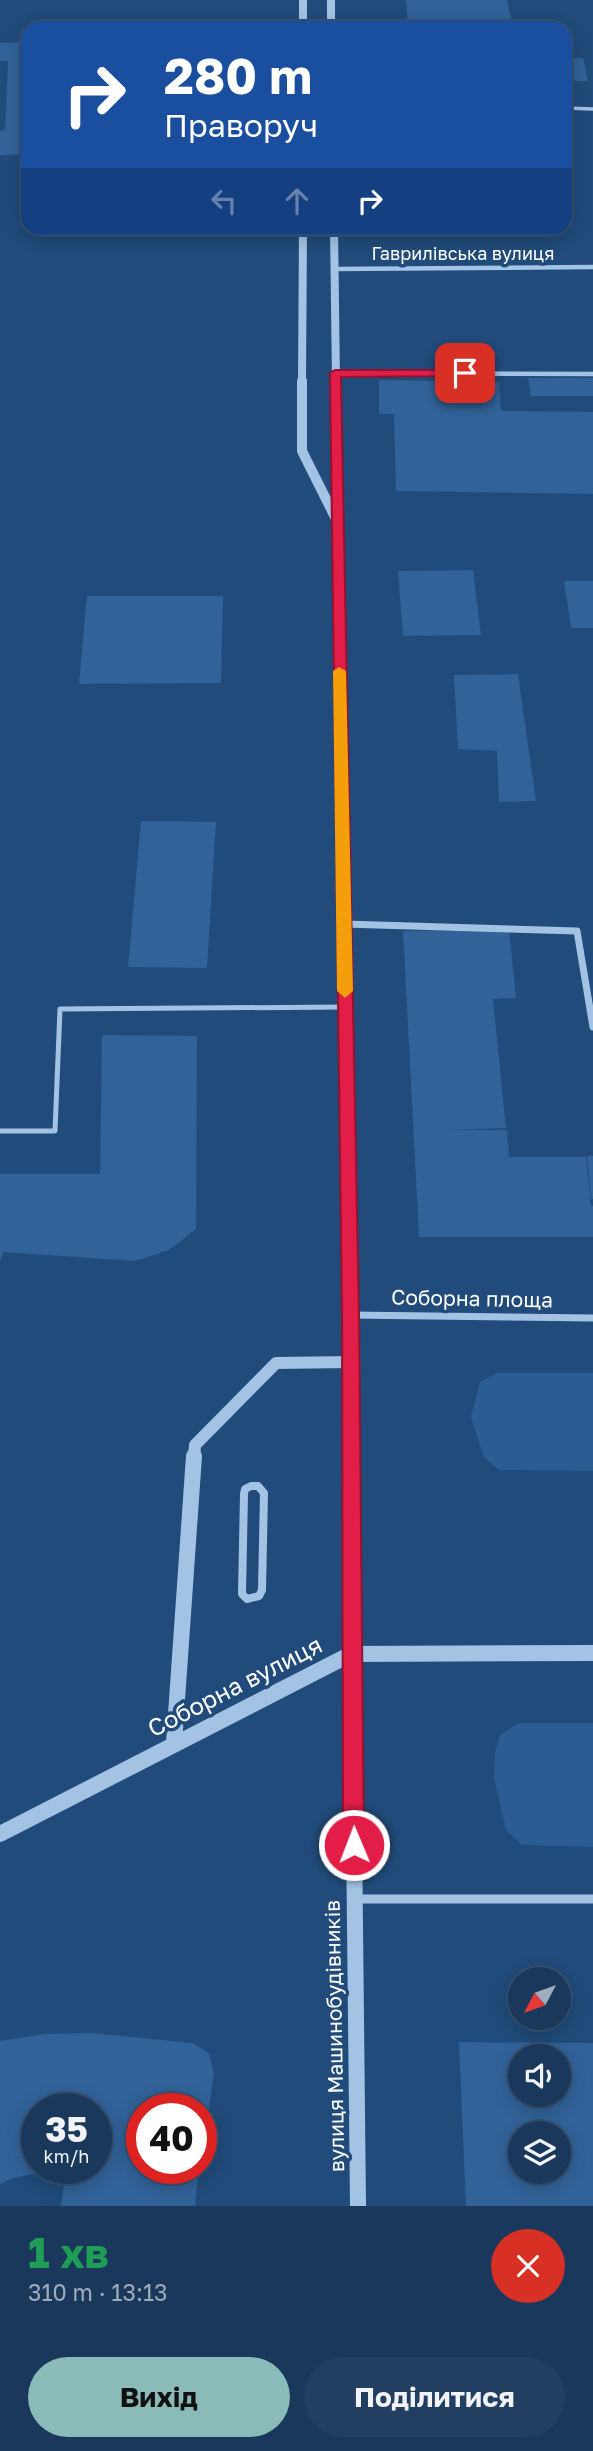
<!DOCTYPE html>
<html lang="uk">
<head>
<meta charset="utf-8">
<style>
  :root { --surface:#19385c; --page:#223f62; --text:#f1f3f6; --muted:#9facbb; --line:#375272; --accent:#8bbbb9 }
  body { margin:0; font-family:"Golos Text",sans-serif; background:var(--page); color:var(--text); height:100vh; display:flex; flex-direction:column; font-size:26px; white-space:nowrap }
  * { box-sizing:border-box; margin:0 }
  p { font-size:23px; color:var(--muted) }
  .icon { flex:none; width:38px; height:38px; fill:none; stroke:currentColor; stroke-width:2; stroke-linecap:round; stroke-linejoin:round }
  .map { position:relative; height:2206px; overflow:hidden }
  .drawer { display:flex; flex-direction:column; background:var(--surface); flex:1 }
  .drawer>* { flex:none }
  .guide { position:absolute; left:21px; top:21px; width:551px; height:214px; border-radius:21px; box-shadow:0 4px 18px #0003,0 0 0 2px var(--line); background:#1a4fa0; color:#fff; overflow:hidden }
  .needle { width:46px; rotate:229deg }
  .fabs { position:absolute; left:508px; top:1967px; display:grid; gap:14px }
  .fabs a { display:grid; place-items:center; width:63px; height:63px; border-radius:50%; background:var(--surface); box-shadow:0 4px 18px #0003,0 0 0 2px var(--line); font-size:35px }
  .speed { position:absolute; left:21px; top:2093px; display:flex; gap:14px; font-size:35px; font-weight:700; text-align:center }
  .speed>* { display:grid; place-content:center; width:91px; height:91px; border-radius:50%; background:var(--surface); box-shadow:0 4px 18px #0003,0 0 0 2px var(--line); line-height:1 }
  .speed small { font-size:18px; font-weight:400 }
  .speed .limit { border:10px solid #d22; background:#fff; color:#111 }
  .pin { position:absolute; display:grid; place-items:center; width:60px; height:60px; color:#fff; margin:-30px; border-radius:14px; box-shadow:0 4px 10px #0006 }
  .me { position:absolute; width:77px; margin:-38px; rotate:359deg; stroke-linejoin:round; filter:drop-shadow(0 0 5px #0008) }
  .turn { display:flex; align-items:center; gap:24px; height:147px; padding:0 28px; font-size:32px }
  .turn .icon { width:91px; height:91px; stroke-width:2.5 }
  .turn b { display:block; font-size:49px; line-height:60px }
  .lanes { display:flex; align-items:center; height:66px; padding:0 28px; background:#0003; justify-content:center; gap:35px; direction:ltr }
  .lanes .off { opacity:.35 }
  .round { display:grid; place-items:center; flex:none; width:74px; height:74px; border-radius:37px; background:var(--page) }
  .headline { display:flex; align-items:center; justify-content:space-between; height:119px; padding:0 28px }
  h1 { font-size:42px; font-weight:700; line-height:52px; color:#1e9e55 }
  .action { display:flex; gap:14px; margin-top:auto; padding:14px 28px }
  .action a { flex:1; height:80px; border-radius:42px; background:var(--accent); color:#111; font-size:28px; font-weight:700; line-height:80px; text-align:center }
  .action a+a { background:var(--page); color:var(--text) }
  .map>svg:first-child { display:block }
</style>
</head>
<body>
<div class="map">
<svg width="593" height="2206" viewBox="0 0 593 2206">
  <rect width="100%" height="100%" fill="#214b7a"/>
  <path fill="#2b5d92" d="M 497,1373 L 593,1373 L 593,1471 L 499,1470 L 484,1457 L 471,1417 L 480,1382 Z
    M 519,1723 L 593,1723 L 593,1847 L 522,1845 L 506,1830 L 494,1778 L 495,1753 L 500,1735 Z"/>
  <path fill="#316298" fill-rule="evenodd" d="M 406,0 L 507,0 L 513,28 L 408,28 Z
    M 28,42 L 28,154 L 0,155 L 0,131 L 5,130 L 8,61 L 0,61 L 0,43 Z
    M 565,58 L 583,58 L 588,81 L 565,81 Z
    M 565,131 L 570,131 L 574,157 L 565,157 Z
    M 528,378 L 593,378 L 593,396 L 531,396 Z
    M 379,380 L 499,382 L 501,411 L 593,412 L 593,494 L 396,491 L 394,414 L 379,414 Z
    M 473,570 L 481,635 L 403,636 L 398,571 Z
    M 564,581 L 593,581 L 593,628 L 571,628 Z
    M 87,596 L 223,596 L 221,683 L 79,684 Z
    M 518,674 L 536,801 L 499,802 L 497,751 L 458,749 L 454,675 Z
    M 141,821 L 216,822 L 207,968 L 128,967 Z
    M 509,930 L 516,998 L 493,999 L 506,1128 L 447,1130 L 507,1130 L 509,1157 L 586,1157 L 591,1206 L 593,1206 L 593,1237 L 419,1237 L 403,931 Z
    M 102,1035 L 197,1036 L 196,1229 L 169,1250 L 136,1261 L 3,1252 L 0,1262 L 0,1174 L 100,1174 Z
    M 587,1156 L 593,1156 L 593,1199 L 591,1199 Z
    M 92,2033 L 192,2043 L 209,2053 L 214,2074 L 203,2146 L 201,2109 L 142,2109 L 142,2168 L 199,2168 L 195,2206 L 61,2206 L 65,2176 L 37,2173 L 13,2178 L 0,2184 L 0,2041 L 45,2034 ZM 37,2109 L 96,2109 L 96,2168 L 37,2168 Z
    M 459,2042 L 593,2043 L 593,2206 L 466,2206 ZM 520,2056 L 558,2056 L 558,2095 L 520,2095 ZM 520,2133 L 558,2133 L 558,2172 L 520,2172 Z"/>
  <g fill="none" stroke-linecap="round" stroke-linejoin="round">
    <path stroke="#a3c3e5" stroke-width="3.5" d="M 565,108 L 593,109"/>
    <path stroke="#a3c3e5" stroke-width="5" d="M 0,1131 L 55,1131 L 60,1009 L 345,1007"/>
    <path stroke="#a3c3e5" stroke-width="8" d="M 251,1486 L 258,1486 L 264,1493 L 262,1590 L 259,1596 L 247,1599 L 242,1594 L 244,1494 L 245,1489 Z"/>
    <path stroke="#a3c3e5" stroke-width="4.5" d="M 334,269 L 593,267
      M 335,373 L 593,374"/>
    <path stroke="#a3c3e5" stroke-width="7" d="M 344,924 L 577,931 L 593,1027
      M 350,1315 L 593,1318"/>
    <path stroke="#a3c3e5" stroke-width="9" d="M 355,1899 L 593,1899"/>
    <path stroke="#a3c3e5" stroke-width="8" d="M 303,0 L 303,28
      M 331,0 L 331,28
      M 334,228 L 336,382
      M 302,382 L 303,228"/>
    <path stroke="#a3c3e5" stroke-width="10" d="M 302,381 L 302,451 L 335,517
      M 336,381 L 343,860"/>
    <path stroke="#a3c3e5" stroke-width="12" d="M 343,858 L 350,1458
      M 194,1458 L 195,1445 L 276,1363 L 350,1362"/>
    <path stroke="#a3c3e5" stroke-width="16" d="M 350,1456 L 358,2206
      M 174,1743 L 194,1456
      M 0,1834 L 351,1654 L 593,1653"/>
  </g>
  <path fill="#e11d48" stroke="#92132f" stroke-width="2" d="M 465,370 L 469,371 L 469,376 L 341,377 L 359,1315 L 364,1845 L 361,1852 L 354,1855 L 346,1852 L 343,1845 L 342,1315 L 330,373 L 335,370 Z"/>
  <path fill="#f59e0b" d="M 339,667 L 346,671 L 353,991 L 345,998 L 337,991 L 333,671 Z"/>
  <g text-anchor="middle" stroke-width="7" stroke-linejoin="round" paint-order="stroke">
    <g font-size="18" fill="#fff" stroke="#214b7a">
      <text x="463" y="260">Гаврилівська вулиця</text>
    </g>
    <g font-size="21" fill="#fff" stroke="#214b7a">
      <text transform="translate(472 1299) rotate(1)" y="7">Соборна площа</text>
      <text transform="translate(335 2036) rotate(-91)" y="7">вулиця Машинобудівників</text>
    </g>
    <g font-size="24" fill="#fff" stroke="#214b7a">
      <text transform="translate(235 1687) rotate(-27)" y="8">Соборна вулиця</text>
    </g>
  </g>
</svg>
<div class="fabs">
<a><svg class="needle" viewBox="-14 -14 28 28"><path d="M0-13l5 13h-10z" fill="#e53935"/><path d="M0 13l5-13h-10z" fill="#9facbb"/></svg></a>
<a><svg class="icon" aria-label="sound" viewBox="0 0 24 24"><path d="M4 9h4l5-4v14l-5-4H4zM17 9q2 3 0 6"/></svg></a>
<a><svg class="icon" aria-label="layers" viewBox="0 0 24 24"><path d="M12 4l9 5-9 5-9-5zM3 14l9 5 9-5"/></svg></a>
</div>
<div class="speed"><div>35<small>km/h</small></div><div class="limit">40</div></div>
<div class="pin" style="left:465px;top:373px;background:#d93025"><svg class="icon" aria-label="arrive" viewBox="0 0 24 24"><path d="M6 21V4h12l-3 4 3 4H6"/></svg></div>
<svg class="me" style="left:354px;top:1845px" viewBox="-20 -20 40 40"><circle r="17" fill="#e11d48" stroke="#fff" stroke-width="3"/><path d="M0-11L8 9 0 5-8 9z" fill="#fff"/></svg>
<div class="guide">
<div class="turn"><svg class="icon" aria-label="right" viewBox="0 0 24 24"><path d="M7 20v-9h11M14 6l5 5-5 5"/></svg><div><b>280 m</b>Праворуч</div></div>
<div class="lanes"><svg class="icon off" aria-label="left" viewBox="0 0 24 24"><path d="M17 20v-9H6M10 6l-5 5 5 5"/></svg><svg class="icon off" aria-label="ahead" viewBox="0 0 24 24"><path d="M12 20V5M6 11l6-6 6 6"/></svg><svg class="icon" aria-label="right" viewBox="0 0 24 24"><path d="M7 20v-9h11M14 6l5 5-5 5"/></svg></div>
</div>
</div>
<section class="drawer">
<div class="headline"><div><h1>1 хв</h1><p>310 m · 13:13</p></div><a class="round" style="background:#d93025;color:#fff"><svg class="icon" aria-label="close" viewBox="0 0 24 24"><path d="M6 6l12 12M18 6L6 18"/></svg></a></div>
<div class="action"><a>Вихід</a><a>Поділитися</a></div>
</section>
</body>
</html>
